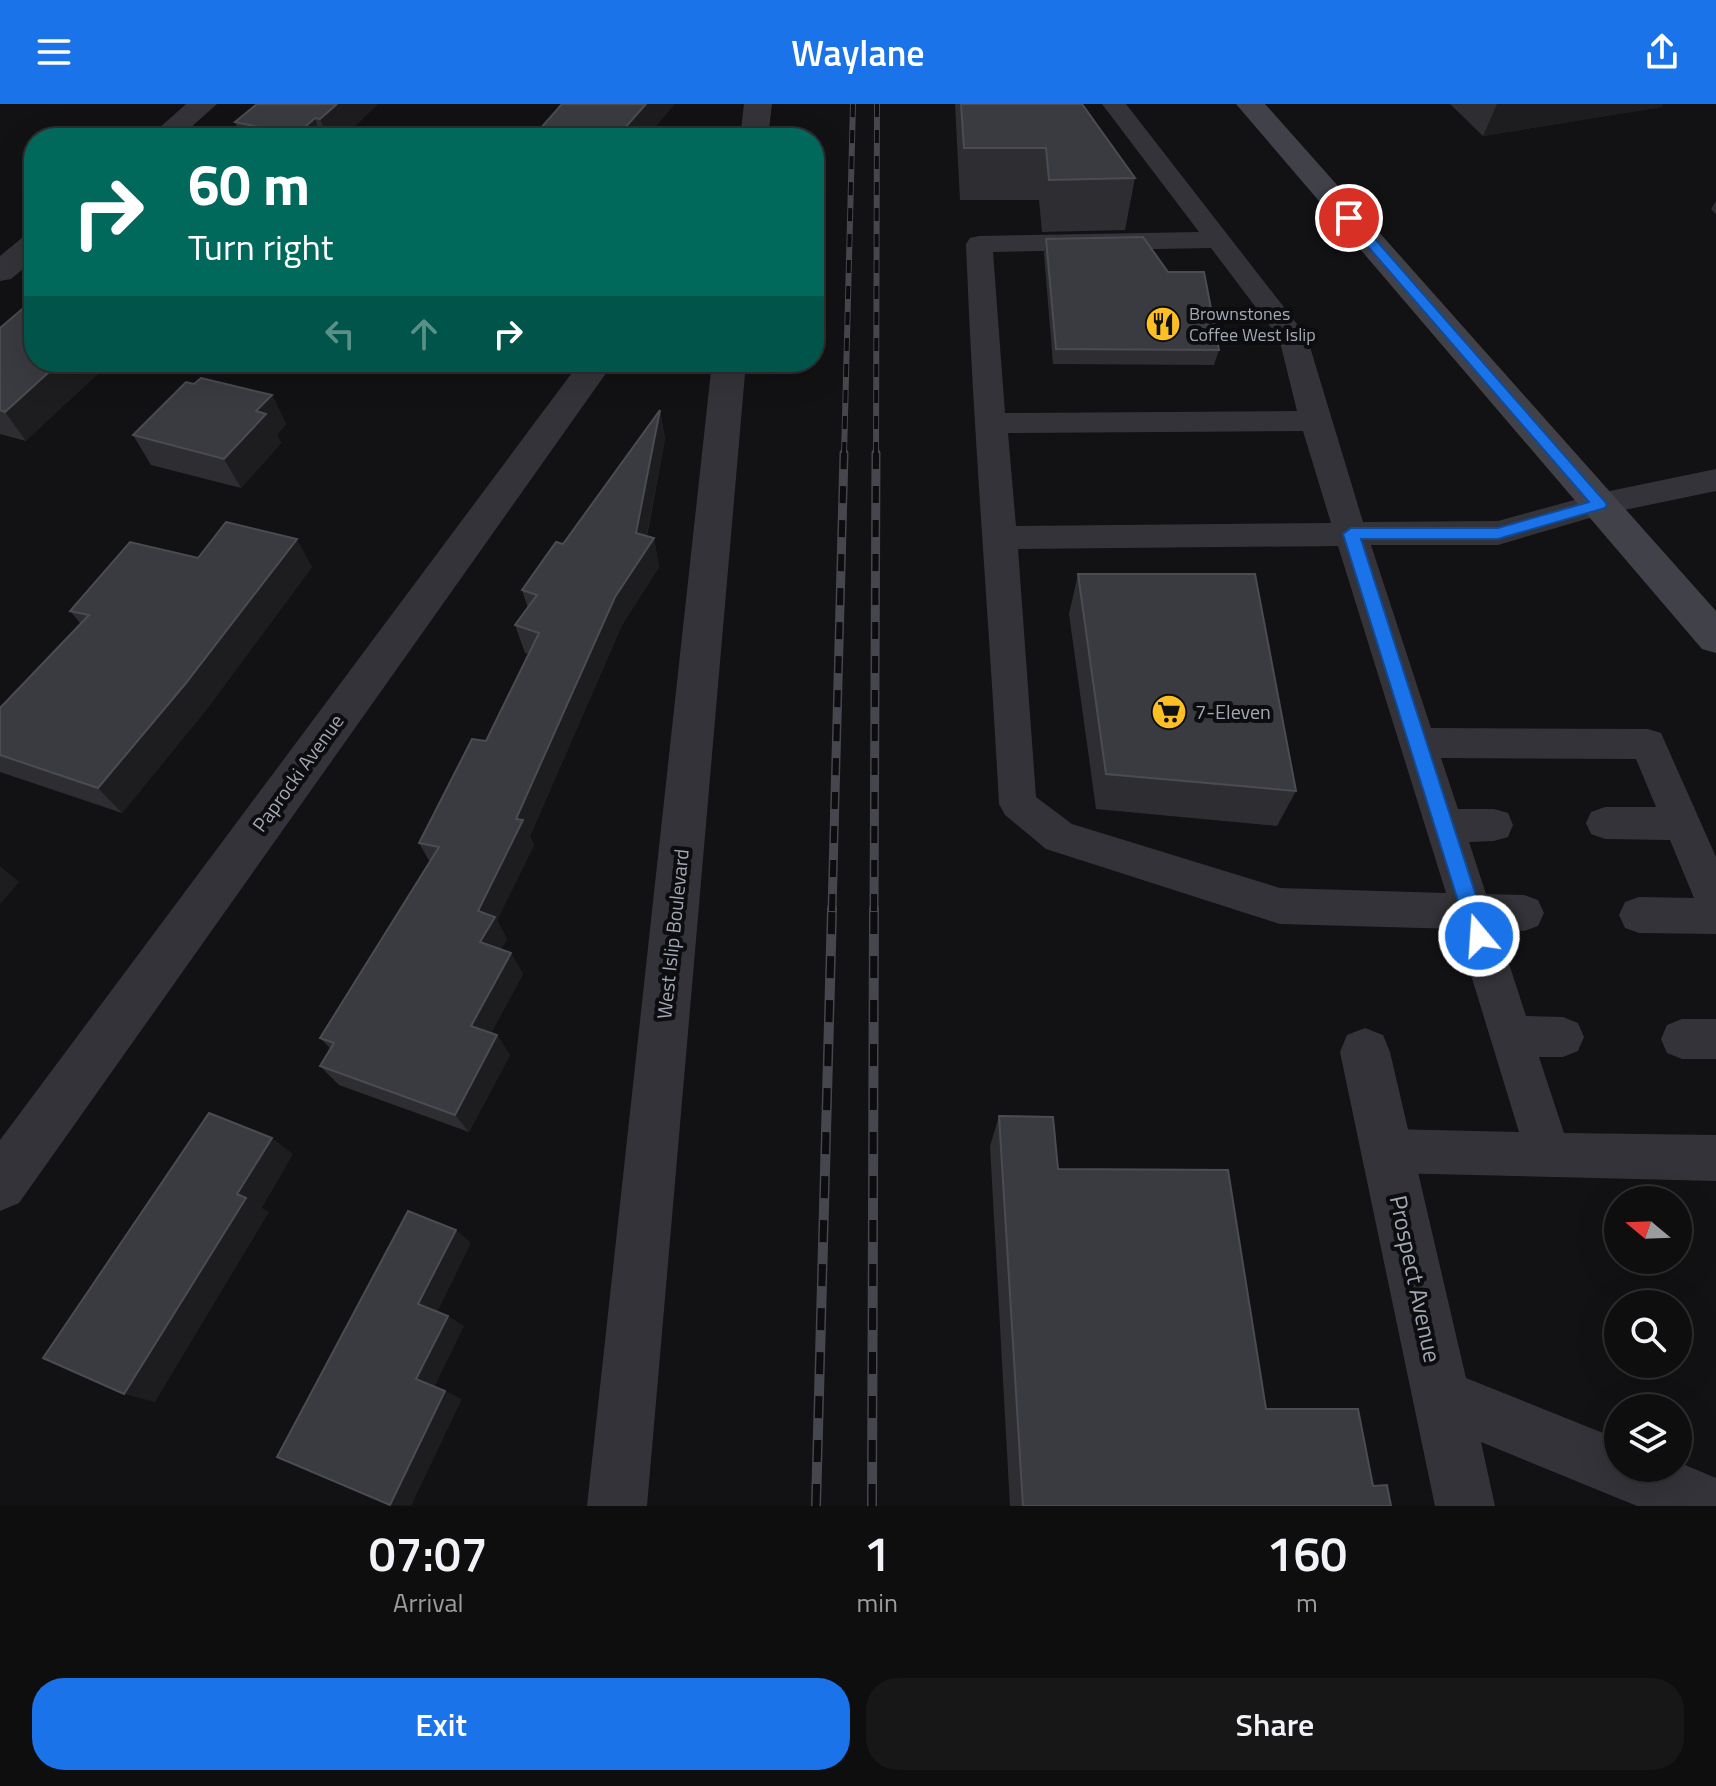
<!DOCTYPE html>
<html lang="en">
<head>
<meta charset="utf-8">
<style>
  :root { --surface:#0e0e0f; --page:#171718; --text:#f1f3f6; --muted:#9b9c9e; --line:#2e2e2f; --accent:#1a73e8 }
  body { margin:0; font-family:"Titillium Web",sans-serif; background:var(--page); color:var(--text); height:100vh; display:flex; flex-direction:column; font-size:30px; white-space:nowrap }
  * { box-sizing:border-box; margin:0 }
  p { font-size:26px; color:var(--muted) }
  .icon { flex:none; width:44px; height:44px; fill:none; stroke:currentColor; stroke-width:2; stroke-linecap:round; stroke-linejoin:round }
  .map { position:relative; height:1402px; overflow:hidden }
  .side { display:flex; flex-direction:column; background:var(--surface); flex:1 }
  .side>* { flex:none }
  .guide { position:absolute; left:24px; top:24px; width:800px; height:244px; border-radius:32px; box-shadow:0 8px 32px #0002,0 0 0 2px var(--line); background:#00695c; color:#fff; overflow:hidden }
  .needle { width:52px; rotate:289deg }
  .tools { position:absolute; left:1604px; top:1082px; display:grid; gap:16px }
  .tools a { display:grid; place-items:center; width:88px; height:88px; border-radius:50%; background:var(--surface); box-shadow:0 8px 32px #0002,0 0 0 2px var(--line); font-size:40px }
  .pin { position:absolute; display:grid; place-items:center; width:68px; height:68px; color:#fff; margin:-34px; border:4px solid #fff; border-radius:50%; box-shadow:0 2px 8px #0007 }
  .me { position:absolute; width:88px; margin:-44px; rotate:342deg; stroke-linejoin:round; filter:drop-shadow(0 0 6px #0008) }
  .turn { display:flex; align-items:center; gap:28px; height:168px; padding:0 32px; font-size:36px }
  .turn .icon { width:104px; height:104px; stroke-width:2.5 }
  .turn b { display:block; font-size:56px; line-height:68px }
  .lanes { display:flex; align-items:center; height:76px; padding:0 32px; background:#0003; justify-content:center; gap:40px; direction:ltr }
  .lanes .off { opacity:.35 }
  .eta { display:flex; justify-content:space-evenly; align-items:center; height:136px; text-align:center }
  .eta b { font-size:48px; font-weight:600; line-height:56px }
  .action { display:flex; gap:16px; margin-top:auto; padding:16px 32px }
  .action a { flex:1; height:92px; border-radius:32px; background:var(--accent); color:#fff; font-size:32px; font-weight:600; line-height:92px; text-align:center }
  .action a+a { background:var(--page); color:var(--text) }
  header { display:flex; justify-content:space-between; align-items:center; height:104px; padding:0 32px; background:var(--accent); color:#fff; font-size:36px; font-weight:600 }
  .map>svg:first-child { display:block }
</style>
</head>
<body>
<header><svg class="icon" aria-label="menu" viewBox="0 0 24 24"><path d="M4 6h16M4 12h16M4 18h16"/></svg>Waylane<svg class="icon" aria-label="share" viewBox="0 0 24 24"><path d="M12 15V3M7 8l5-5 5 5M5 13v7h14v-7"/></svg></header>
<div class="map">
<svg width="1716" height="1402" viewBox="0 0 1716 1402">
  <rect width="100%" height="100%" fill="#121214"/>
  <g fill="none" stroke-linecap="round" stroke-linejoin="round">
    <path fill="#333339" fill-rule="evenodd" d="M 1102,0 L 1126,0 L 1307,233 L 1363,418 L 1498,417 L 1600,389 L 1716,365 L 1716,387 L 1600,411 L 1498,441 L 1371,441 L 1431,624 L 1648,625 L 1661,629 L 1716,753 L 1716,830 L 1639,829 L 1625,824 L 1619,811 L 1625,798 L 1639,793 L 1694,794 L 1670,736 L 1605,735 L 1591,730 L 1586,719 L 1591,708 L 1605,703 L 1656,703 L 1636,655 L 1441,654 L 1458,705 L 1494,705 L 1508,709 L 1513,721 L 1508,733 L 1494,737 L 1469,738 L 1486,790 L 1524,791 L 1538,796 L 1544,809 L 1538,822 L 1524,827 L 1498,826 L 1526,912 L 1563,913 L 1578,919 L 1584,933 L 1578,947 L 1563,953 L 1539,953 L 1564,1029 L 1716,1031 L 1716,1077 L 1388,1069 L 1372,1063 L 1365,1047 L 1372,1031 L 1388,1025 L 1519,1028 L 1457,825 L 1280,820 L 1046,745 L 1005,711 L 999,700 C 989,513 973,327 966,140 L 970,134 L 979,132 L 1199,128 ZM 1211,144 L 1279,234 L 1297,307 L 1005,309 L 993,148 ZM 1303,327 L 1331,419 L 1016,422 L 1008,329 ZM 1338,442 L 1446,789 L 1280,784 L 1072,720 L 1036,693 L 1018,445 Z
      M 1682,915 L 1716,915 L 1716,955 L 1682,955 L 1667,949 L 1661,935 L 1667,921 Z"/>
    <path fill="#333339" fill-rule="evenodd" d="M 186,0 L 217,0 L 179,34 L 148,34 Z
      M 34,131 L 34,156 L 11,175 L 0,177 L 0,152 L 23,133 Z
      M 580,258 L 614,258 L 19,1099 L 0,1107 L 0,1036 Z
      M 1365,924 L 1383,931 L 1390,948 L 1466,1274 L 1618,1335 L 1618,1364 L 1678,1364 L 1678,1358 L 1716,1374 L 1716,1402 L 1637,1402 L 1481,1338 L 1495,1402 L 1435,1402 L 1340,948 L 1347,931 Z"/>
    <path fill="#333339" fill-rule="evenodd" d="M 744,0 L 772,0 L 768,34 L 740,34 Z
      M 712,258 L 746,258 L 647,1402 L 587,1402 Z"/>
    <path fill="#414249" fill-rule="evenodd" d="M 1236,0 L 1265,0 L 1716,507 L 1716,549 L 1702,545 Z"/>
    <defs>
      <path id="rail-far2" d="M 844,351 L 853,0
        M 876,351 L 877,0"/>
      <path id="rail-far1" d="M 832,807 L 844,349
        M 874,807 L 876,349"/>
      <path id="rail" d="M 816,1402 L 832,805
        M 872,1402 L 874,805"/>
    </defs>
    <use href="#rail-far2" stroke="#46474e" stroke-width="6"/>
    <use href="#rail-far1" stroke="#46474e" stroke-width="9"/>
    <use href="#rail" stroke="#46474e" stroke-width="10"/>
    <use href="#rail-far2" stroke="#0d0d0f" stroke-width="4" stroke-dasharray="13" stroke-linecap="butt"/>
    <use href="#rail-far1" stroke="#0d0d0f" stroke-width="6" stroke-dasharray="17" stroke-linecap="butt"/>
    <use href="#rail" stroke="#0d0d0f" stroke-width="7" stroke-dasharray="22" stroke-linecap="butt"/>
  </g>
  <path fill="#2e2e32" d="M 378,0 L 342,34 L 226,34 L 238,25 L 235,18 Z
    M 955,0 L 1082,0 L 1135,74 L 1125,126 L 1042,128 L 1039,96 L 960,96 Z
    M 1450,0 L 1663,0 L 1661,3 L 1483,32 Z
    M 1716,97 L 1716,110 L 1711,105 Z
    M 1046,135 L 1219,246 L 1214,261 L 1053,260 L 1044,150 Z
    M 0,224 L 26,337 L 0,330 Z
    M 194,280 L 272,291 L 286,320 L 277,331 L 281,339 L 241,384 L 151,361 L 133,331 Z
    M 660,306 L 665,335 L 647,432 L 654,434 L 659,463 L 622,521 L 530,732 L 534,741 L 497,816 L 507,835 L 501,845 L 511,849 L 523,870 L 491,929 L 497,931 L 510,951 L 469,1028 L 339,981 L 320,962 L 331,945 L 320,934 L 430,758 L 419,739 L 486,637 L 529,550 L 525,549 L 515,521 L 528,504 L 522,486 L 563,440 Z
    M 198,454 L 312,463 L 206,606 L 122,709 L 0,668 L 0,604 L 81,520 L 70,507 Z
    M 1078,470 L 1296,687 L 1277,722 L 1096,705 L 1069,510 Z
    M 999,1012 L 1266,1305 L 1373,1382 L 1391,1402 L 1010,1402 L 990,1042 Z"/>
  <path fill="#1d1d20" d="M 337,0 L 378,0 L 342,34 L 327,34 L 320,15 Z
    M 646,0 L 675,0 L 646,34 L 616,34 Z
    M 1497,0 L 1663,0 L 1661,3 L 1483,32 Z
    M 315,14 L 322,34 L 298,34 L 296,31 Z
    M 60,258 L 111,258 L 26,337 L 5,308 Z
    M 272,291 L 286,320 L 277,331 L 281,339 L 241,384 L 224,355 L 256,307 Z
    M 660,306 L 665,335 L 643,450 L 654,434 L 659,463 L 622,521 L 530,732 L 534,741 L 497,816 L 507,835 L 493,860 L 480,838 L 478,807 L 516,715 Z
    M 297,435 L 312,463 L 206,606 L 122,709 L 98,684 Z
    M 0,762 L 19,778 L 0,800 Z
    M 511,849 L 523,870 L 484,942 L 471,922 Z
    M 497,931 L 510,951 L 469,1028 L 455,1011 Z
    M 272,1034 L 293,1050 L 262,1104 L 269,1108 L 155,1298 L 124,1290 L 237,1090 Z
    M 456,1126 L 471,1139 L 436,1211 L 418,1200 Z
    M 448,1212 L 464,1222 L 434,1284 L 416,1275 Z
    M 445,1287 L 462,1295 L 411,1402 L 390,1401 Z"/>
  <path fill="#3a3b40" stroke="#4a4c52" stroke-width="2" d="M 257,0 L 337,0 L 320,15 L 315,14 L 296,31 L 235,18 Z
    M 562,0 L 646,0 L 616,34 L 532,34 Z
    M 961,0 L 1082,0 L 1135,74 L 1049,76 L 1046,44 L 964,44 Z
    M 238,24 L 247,34 L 226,34 Z
    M 1143,133 L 1168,168 L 1204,168 L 1219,246 L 1056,245 L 1046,135 Z
    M 34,195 L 34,258 L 60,258 L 5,308 L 0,306 L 0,224 Z
    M 201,274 L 272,291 L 256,307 L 266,310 L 224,355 L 133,331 L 186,278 L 194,280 Z
    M 660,306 L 636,429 L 654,434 L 615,493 L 516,715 L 523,716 L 478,807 L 495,813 L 480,838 L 511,849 L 471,922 L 497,931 L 455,1011 L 320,962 L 334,939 L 320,934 L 439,743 L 419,739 L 472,635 L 486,637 L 539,529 L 515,521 L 537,491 L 522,486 L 556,438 L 563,440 Z
    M 226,418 L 297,435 L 186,579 L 98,684 L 0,651 L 0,604 L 89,511 L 70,507 L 130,438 L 198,454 Z
    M 1078,470 L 1255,470 L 1296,687 L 1106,670 Z
    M 209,1009 L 272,1034 L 237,1090 L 246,1094 L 124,1290 L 43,1254 Z
    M 999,1012 L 1053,1013 L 1058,1065 L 1228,1066 L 1266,1305 L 1358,1305 L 1373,1382 L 1387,1381 L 1391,1402 L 1023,1402 Z
    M 408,1107 L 456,1126 L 418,1200 L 448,1212 L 416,1275 L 445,1287 L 390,1401 L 277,1353 Z"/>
  <path fill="#1a73e8" stroke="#114b97" stroke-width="2" d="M 1345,111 L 1354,111 L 1607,400 L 1605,404 L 1498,435 L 1361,435 L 1489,832 L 1479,841 L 1469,832 L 1343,430 L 1351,424 L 1498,424 L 1589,398 L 1345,116 Z"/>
  <defs>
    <symbol id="restaurant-disc" viewBox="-11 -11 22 22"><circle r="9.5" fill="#fdbf21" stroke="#0d0d0f"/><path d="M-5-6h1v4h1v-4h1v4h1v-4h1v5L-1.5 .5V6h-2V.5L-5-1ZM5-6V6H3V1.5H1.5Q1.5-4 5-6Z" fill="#111"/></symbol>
    <symbol id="supermarket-disc" viewBox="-11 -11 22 22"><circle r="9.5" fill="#fdbf21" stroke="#0d0d0f"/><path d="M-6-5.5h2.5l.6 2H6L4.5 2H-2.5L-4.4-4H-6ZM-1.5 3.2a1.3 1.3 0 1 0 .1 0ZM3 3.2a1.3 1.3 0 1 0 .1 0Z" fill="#111"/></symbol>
  </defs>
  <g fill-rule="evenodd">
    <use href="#restaurant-disc" x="1143" y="200" width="40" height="40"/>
    <use href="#supermarket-disc" x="1149" y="588" width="40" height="40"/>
  </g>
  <g text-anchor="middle" stroke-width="8" stroke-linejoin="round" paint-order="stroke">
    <g font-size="18" fill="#a2a7b5" stroke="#0d0d0f" text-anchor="start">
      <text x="1189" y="216">Brownstones<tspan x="1189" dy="21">Coffee West Islip</tspan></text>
    </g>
    <g font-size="20" fill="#a2a7b5" stroke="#0d0d0f" text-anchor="start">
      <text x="1195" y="615">7-Eleven</text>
    </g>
    <g font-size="20" fill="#a2a7b5" stroke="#0d0d0f">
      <text transform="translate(298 669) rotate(-54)" y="7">Paprocki Avenue</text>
      <text transform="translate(673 830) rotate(-84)" y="7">West Islip Boulevard</text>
    </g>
    <g font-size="24" fill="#a2a7b5" stroke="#0d0d0f">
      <text transform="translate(1415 1175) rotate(78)" y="8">Prospect Avenue</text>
    </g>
  </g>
</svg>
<div class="tools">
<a><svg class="needle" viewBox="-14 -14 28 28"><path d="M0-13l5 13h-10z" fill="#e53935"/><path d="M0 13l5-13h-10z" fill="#9b9c9e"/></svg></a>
<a><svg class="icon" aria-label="search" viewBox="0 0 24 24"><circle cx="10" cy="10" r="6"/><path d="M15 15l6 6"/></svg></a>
<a><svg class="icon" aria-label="layers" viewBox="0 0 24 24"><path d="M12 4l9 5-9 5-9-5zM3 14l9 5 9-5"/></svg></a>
</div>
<div class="pin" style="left:1349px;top:114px;background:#d93025"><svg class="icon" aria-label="arrive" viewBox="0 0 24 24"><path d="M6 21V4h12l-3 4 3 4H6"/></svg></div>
<svg class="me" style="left:1479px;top:832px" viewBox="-20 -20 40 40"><circle r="17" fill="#1a73e8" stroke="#fff" stroke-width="3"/><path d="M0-11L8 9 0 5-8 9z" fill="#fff"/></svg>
<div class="guide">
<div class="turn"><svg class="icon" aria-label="right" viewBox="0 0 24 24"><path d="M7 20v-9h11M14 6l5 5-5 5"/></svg><div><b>60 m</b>Turn right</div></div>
<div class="lanes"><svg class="icon off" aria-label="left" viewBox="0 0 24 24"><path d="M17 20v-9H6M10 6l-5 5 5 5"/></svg><svg class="icon off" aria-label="ahead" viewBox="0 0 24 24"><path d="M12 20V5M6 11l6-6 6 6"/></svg><svg class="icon" aria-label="right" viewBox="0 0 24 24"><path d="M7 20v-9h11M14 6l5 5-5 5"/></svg></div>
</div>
</div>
<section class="side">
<div class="eta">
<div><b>07:07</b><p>Arrival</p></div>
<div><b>1</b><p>min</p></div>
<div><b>160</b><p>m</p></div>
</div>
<div class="action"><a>Exit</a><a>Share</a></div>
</section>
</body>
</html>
